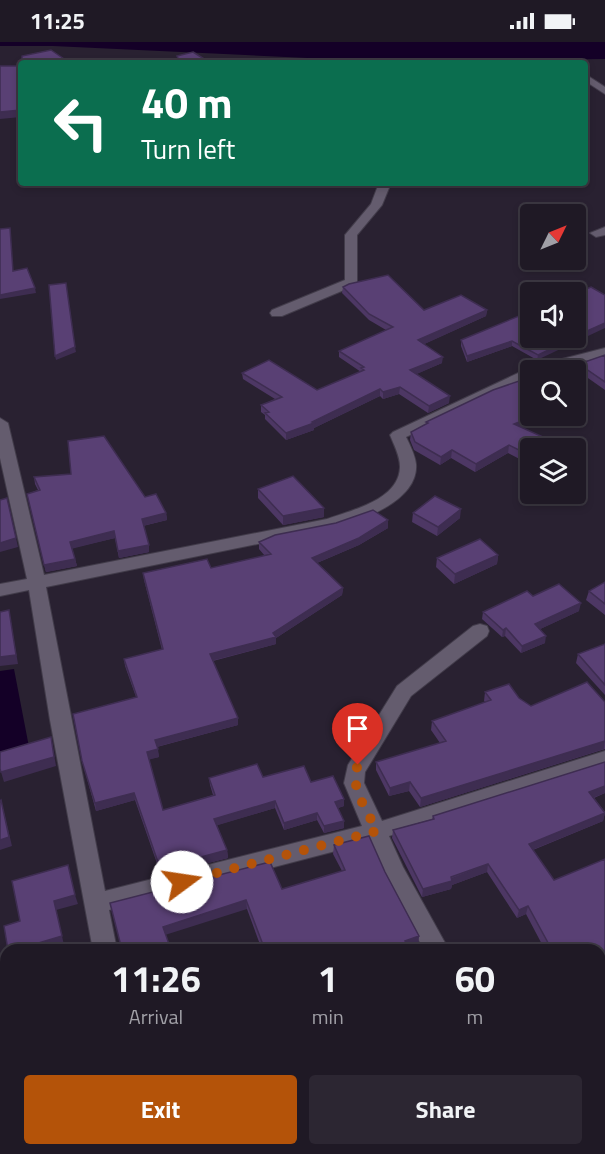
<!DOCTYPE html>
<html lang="en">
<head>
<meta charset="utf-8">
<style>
  :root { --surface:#1f1925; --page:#2c2632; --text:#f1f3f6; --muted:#a1a0a7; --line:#3c3842; --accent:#b45309 }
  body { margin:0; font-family:"Titillium Web",sans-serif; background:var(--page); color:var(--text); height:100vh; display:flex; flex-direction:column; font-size:22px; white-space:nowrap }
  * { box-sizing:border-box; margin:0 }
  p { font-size:20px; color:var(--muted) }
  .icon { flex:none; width:33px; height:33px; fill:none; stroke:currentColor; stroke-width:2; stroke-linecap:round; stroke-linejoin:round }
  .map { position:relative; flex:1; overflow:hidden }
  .panel { position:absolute; left:0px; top:902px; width:606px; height:212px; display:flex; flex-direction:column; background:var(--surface); border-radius:18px 18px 0 0; box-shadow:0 3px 9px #0003,0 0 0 2px var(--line) }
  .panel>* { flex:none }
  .banner { position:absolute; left:18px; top:18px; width:570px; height:126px; border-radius:6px; box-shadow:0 3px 9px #0003,0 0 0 2px var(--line); background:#0b6e4f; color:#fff; overflow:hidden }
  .needle { width:39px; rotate:47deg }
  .controls { position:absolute; left:520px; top:162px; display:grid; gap:12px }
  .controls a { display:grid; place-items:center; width:66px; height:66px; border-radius:6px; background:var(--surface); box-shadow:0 3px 9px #0003,0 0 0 2px var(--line); font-size:30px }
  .pin { position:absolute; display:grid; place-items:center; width:51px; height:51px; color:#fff; margin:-62px -26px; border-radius:50% 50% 50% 0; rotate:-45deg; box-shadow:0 0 6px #0007 }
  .pin .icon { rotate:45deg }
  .me { position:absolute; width:66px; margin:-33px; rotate:76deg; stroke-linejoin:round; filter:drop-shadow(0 0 4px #0008) }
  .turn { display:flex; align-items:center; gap:21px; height:126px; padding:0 24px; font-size:27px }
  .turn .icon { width:78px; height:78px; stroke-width:2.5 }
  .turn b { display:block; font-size:42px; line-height:51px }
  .eta { display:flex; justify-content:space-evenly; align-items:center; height:102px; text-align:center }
  .eta b { font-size:36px; font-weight:700; line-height:42px }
  .action { display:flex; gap:12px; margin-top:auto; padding:12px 24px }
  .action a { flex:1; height:69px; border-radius:6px; background:var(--accent); color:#fff; font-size:24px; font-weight:700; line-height:69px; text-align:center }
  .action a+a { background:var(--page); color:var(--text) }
  .status { display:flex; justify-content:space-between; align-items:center; height:42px; padding:0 30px; background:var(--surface); direction:ltr }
  .status svg { height:16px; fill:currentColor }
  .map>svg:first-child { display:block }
</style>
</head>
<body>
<div class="status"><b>11:25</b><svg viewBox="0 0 49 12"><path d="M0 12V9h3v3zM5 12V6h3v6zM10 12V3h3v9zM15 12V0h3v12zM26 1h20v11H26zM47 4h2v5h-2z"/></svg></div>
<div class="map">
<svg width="605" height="1112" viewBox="0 0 605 1112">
  <rect width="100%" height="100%" fill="#292131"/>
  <path fill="#140027" d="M 0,0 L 605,0 L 605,17 L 393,20 L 53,4 L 0,4 Z
    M 14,627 L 29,705 L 0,713 L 0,629 Z
    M 364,1107 L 580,1107 L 583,1112 L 369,1112 Z"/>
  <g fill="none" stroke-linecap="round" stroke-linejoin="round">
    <defs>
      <path id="street" d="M 585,32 L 605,45 L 605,52 L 585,39 Z
        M 379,141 L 391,141 L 382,163 L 357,193 L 357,240 L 356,243 L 282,274 L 272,274 L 270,271 L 272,268 L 345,238 L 345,193 L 371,162 Z
        M 605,185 L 605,193 L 596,195 L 590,191 Z
        M 605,306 L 605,314 L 551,328 L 531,328 L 531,335 L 406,395 C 410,403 415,413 416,422 C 419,459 359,480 331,487 L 46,545 L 105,849 L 362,784 L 344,741 L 348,723 L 397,644 L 473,584 L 480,582 L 487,584 L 489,589 L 487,594 L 411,654 L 365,730 L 364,741 L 382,779 L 605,709 L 605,725 L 389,794 L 403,825 L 449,908 L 424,908 L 386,837 L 370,800 L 109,868 L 117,908 L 93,908 L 50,678 L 29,548 L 0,554 L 0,542 L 27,537 L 0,416 L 0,376 L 8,381 L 44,533 L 327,477 C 352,468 399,458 400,425 C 400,414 394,403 390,393 L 393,390 L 531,325 Z
        M 6,1038 L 6,1064 L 0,1065 L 0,1039 Z
        M 132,1107 L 158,1107 L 159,1112 L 133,1112 Z"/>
    </defs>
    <use href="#street" stroke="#423c4a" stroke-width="2"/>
    <use href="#street" fill="#645c6e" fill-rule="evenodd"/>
  </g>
  <path fill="#4d3764" d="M 343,245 L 424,268 L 487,268 L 486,274 L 424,302 L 442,321 L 416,332 L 449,361 L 428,371 L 399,352 L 383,357 L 380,354 L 314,386 L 314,388 L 286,398 L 265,377 L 265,373 L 261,370 L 261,363 L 275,357 L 243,337 L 242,331 L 317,348 L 361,330 L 339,315 L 339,309 L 386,288 L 369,278 L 342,251 Z
    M 591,245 L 537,318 L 512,304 L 467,320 L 461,304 L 461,298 Z
    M 605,313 L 605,348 L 578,329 L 579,322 Z
    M 426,380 L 523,386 L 531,406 L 531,423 L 508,411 L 475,430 L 451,416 L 440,423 L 414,408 L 410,398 L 411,390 L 426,382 Z
    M 34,435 L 145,455 L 166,471 L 167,478 L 143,484 L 149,503 L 149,510 L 119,516 L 115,496 L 72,506 L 77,524 L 46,530 L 27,452 L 38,448 L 35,442 Z
    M 258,447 L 324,466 L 324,475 L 283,483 L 258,456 Z
    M 413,471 L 460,476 L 437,494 L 412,480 Z
    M 388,478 L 388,486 L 359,503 L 317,521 L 343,546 L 342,553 L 276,596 L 276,602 L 213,619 L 238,676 L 238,683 L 157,705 L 159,715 L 149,717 L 163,768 L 213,753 L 210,743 L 209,736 L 263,735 L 311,740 L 344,764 L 338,766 L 344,786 L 324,791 L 317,778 L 284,788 L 275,766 L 217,783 L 227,808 L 228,816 L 161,833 L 135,758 L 96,769 L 84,726 L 73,672 L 136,655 L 125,624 L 124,617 L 162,608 L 144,538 L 143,531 L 211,526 L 265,514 L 259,507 L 259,500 Z
    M 498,513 L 497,522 L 454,542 L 436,525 L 437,516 Z
    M 605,540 L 605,573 L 586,558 L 589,549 Z
    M 533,554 L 579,569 L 540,587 L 545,601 L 521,611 L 505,594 L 502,595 L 482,577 L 483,570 Z
    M 605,602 L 605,653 L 576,621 L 578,612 Z
    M 485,650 L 519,656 L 531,664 L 605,660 L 605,707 L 420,765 L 409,749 L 389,754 L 376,728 L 376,720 L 440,701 L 431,688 L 432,679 L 485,660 L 484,659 Z
    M 605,720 L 605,751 L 594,756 L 605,770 L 603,779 L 533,808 L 554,838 L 605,817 L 605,934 L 600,936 L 600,908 L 545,908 L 526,872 L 517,876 L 487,830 L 452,843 L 451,847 L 422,855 L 392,796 L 393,788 L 432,777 L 433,774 Z
    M 334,803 L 385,830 L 419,894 L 418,902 L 408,905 L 409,908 L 262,908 L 247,867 L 112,870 L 282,847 L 342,829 L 333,812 Z
    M 600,951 L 605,958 L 605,1042 L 600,1035 Z"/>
  <path fill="#3e2d51" d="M 21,68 L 21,75 L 0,77 L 0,70 Z
    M 35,246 L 36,251 L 0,257 L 0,253 Z
    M 487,268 L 486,274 L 418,305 L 418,298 Z
    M 605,281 L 605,286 L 537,318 L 538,313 L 574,296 L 576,296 L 576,294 Z
    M 512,299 L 512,304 L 467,320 L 467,314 Z
    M 75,305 L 76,310 L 56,318 L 55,314 Z
    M 443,315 L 442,321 L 410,335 L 410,328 Z
    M 400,345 L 399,352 L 383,357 L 383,350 Z
    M 380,347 L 380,354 L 314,386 L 314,388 L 286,398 L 286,391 Z
    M 450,354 L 449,361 L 428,371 L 429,364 Z
    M 534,374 L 553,374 L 513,390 L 514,382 Z
    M 509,403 L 508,411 L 475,430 L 476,422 Z
    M 452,408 L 451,416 L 440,423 L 441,415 Z
    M 324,466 L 324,475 L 283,483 L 283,474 Z
    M 461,467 L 460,476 L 437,494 L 438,485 Z
    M 166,471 L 167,478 L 142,484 L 142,477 Z
    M 388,478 L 388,486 L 359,503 L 312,523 L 312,516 Z
    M 114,489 L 115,496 L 71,507 L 70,500 Z
    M 16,496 L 18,505 L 0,510 L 0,501 Z
    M 149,503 L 149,510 L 119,516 L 118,509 Z
    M 498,513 L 497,522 L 454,542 L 455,532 Z
    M 75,517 L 77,524 L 46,530 L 44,523 Z
    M 343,546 L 342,553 L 276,596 L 276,602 L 211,619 L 210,612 L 273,591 Z
    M 581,561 L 579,569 L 534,590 L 535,582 Z
    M 9,568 L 18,622 L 0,624 L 0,615 Z
    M 506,586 L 505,594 L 502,595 L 503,588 Z
    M 546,594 L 545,601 L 521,611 L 522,604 Z
    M 238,676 L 238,683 L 156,705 L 155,698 Z
    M 51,695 L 56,724 L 4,740 L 1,730 Z
    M 605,699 L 604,707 L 420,765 L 421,756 Z
    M 158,707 L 159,715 L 148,718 L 147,710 Z
    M 410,740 L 409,749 L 389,754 L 390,746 Z
    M 605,744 L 605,751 L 587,758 L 589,750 Z
    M 134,751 L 135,758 L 96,769 L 95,761 Z
    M 344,757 L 344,764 L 335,767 L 335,760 Z
    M 1,758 L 12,804 L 0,808 L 0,798 Z
    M 275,759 L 275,766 L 215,784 L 214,777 Z
    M 317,771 L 317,778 L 284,788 L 284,781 Z
    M 605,771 L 603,779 L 527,810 L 529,802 Z
    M 344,779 L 344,786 L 324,791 L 324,784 Z
    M 227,808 L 228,816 L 161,833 L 160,826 Z
    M 488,822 L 487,830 L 452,843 L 451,847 L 422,855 L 423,847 Z
    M 75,853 L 78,862 L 56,868 L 64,903 L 48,908 L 15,908 L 54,859 Z
    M 246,858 L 247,867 L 165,893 L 163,885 Z
    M 528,864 L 526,872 L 517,876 L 519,868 Z
    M 419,894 L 418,902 L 404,907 L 405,899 Z
    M 605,927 L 605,934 L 600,936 L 600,929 Z
    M 2,1027 L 6,1036 L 0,1037 L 0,1028 Z
    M 27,1107 L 30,1107 L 31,1112 L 13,1112 Z"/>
  <path fill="#594074" stroke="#3e2d51" stroke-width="1.5" d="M 51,8 L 70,21 L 22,21 L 22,14 Z
    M 193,10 L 209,20 L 209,21 L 180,21 L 177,14 Z
    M 444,19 L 445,21 L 415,21 Z
    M 21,23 L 21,68 L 0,70 L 0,24 L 20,24 Z
    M 10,186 L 13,229 L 27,226 L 35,246 L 0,253 L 0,187 Z
    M 388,233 L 424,268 L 461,253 L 487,268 L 418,298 L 443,315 L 410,328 L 450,354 L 429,364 L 400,345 L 383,350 L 380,347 L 312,380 L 314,381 L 286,391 L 265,371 L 269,370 L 261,363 L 282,355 L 242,331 L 269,318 L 317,348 L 364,328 L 361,326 L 364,325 L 339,309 L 393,285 L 369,272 L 343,245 L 349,242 Z
    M 66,241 L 75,305 L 55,314 L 49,243 Z
    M 591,245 L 605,253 L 605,281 L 576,294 L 576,251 Z
    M 531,269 L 531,296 L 574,296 L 538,313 L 512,299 L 467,314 L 461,298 Z
    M 605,313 L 605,340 L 579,322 Z
    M 519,339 L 531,348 L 531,374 L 534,374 L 514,382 L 563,404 L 559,406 L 531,406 L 531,414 L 509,403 L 476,422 L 452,408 L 441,415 L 415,400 L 411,390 L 428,381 L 426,380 L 493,348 Z
    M 104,394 L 145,455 L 156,452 L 166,471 L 142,477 L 149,503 L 118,509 L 114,489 L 70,500 L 75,517 L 44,523 L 27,452 L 40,448 L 34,435 L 71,432 L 68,399 Z
    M 293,434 L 324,466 L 283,474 L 258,447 Z
    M 435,454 L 461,467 L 438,485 L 413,471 Z
    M 7,456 L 16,496 L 0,501 L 0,458 Z
    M 373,468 L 388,478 L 359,496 L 312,516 L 343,546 L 273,591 L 276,595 L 210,612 L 238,676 L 155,698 L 158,707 L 147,710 L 163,768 L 215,753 L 209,736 L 257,722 L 263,735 L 304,724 L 311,740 L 333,734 L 344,757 L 335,760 L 344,779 L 324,784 L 317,771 L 284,781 L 275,759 L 214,777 L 227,808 L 160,826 L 134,751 L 95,761 L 82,719 L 73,672 L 137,655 L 124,617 L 163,607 L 143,531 L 207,517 L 211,526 L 271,512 L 259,500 L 275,493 L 336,481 Z
    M 480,497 L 498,513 L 455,532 L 437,516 Z
    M 605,540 L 605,562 L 589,549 Z
    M 559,542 L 581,561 L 535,582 L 546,594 L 522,604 L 506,586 L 503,588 L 483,570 L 527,549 L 533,554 Z
    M 9,568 L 16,613 L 0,615 L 0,570 Z
    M 605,602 L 605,643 L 578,612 Z
    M 587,640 L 605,660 L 605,699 L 421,756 L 410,740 L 390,746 L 376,720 L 446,699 L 432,679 L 491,658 L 485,650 L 509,642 L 519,656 L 531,664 Z
    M 51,695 L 54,715 L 1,730 L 0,727 L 0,710 Z
    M 605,720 L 605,744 L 589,750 L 605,771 L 529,802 L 554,838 L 605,817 L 605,927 L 600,929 L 600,908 L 552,908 L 528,864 L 519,868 L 488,822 L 451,835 L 452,839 L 423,847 L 393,788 L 434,777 L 433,774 Z
    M 1,758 L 9,795 L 0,798 L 0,759 Z
    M 369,794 L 385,830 L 419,894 L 405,899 L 409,908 L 265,908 L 246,858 L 163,885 L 171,908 L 122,908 L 110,861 L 270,820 L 282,847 L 345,828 L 334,803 Z
    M 68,823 L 75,853 L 54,859 L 62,894 L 15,908 L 8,908 L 4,884 L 20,879 L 12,839 Z
    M 6,950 L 6,1107 L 27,1107 L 13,1112 L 0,1112 L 0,1058 L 3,1058 L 5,1029 L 2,1027 L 0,1028 L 0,952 Z
    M 600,951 L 605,958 L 605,1030 L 600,1023 Z
    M 345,1109 L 346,1112 L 335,1112 Z"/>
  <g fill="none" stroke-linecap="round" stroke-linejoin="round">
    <path stroke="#b45309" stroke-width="10" stroke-dasharray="0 18" d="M 182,840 L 377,789 C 368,770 348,743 358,723"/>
  </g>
</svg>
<div class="controls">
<a><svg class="needle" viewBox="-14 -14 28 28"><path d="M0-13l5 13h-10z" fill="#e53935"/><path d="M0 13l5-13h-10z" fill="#a1a0a7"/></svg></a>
<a><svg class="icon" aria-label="sound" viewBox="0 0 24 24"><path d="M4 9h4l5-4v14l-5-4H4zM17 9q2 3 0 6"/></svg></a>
<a><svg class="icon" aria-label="search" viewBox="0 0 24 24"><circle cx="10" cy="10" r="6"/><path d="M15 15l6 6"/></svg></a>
<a><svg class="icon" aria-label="layers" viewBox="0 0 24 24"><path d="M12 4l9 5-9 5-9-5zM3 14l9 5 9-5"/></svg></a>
</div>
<div class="pin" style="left:358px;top:723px;background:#d93025"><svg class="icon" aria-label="arrive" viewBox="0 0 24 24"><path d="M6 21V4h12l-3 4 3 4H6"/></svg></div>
<svg class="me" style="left:182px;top:840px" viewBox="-20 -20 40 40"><circle r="19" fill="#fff"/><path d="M0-13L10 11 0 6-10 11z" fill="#b45309"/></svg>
<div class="banner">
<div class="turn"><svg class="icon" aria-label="left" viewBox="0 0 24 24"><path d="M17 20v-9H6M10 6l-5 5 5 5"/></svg><div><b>40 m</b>Turn left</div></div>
</div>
<section class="panel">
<div class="eta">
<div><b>11:26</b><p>Arrival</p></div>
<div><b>1</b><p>min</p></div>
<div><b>60</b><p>m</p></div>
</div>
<div class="action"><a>Exit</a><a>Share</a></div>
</section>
</div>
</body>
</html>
